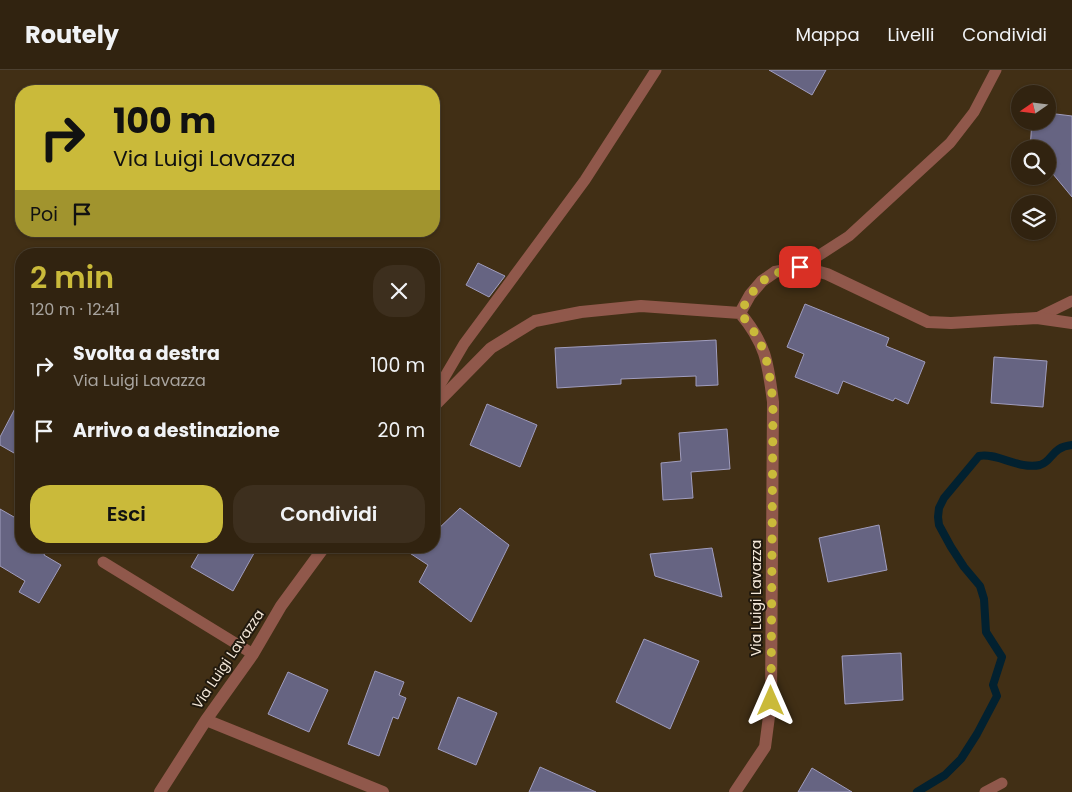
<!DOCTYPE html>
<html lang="it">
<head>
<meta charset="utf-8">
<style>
  :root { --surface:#312310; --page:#3d2f1e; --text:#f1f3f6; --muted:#a8a49f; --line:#4c4030; --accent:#caba3a }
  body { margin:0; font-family:Poppins,sans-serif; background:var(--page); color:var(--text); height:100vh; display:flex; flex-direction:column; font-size:19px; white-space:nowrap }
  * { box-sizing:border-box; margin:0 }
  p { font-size:16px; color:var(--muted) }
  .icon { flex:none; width:28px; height:28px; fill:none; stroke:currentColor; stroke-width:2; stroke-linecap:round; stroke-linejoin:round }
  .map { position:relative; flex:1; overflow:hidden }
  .panel { position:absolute; left:15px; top:178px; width:425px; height:305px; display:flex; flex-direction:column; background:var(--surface); border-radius:20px; box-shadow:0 1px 4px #0004,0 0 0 1px var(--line) }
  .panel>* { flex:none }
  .banner { position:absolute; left:15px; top:15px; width:425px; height:152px; border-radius:20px; box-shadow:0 1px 4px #0004,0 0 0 1px var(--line); background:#caba3a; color:#111; overflow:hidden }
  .needle { width:32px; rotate:256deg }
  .buttons { position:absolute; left:1011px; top:15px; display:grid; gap:10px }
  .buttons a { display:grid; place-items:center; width:45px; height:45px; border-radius:50%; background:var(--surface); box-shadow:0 1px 4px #0004,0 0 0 1px var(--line); font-size:25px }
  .pin { position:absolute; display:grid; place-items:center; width:42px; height:42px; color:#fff; margin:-21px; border-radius:10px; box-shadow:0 2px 8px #0006 }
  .me { position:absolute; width:55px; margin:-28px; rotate:0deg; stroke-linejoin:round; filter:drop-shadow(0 0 4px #0008) }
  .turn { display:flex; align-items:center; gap:18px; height:105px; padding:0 15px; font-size:22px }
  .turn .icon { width:65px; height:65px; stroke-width:2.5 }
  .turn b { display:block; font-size:35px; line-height:42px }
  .then { display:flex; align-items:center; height:48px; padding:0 15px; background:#0003; gap:10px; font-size:19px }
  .round { display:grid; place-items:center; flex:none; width:52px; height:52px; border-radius:20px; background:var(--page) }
  .overview { display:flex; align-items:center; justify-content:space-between; height:85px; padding:0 15px }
  h1 { font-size:30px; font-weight:600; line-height:38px; color:var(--accent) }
  .button { display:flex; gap:10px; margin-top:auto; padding:10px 15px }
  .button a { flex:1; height:58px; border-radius:20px; background:var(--accent); color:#111; font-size:20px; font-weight:600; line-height:58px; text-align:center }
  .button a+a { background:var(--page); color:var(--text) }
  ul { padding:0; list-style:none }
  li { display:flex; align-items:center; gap:15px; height:65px; padding:0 15px }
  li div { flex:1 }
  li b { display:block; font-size:19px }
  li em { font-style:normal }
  header { display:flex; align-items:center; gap:30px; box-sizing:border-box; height:70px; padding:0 25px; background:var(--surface); border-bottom:1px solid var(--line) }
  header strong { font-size:24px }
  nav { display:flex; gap:28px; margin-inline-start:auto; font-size:18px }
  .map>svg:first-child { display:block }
</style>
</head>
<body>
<header>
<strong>Routely</strong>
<nav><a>Mappa</a><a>Livelli</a><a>Condividi</a></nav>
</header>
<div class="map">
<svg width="1072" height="722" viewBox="0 0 1072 722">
  <rect width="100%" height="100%" fill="#412f15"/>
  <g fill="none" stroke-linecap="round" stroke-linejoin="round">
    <path stroke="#022130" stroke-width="8" d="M 917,722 L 945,705 L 961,689 L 977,664 L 997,626 L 993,615 L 1002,587 L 986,562 L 984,529 L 980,516 L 964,497 L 951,477 L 939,455 L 938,447 L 939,438 L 944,428 L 979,386 C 996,382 1019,400 1040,395 C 1053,391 1051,377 1072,375"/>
  </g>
  <path fill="#666482" stroke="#a09dbe" d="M 769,0 L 826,0 L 812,25 Z
    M 1048,43 L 1072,46 L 1072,127 L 1048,98 L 1048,79 L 1030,79 L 1032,51 L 1048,51 Z
    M 478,193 L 505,206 L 489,227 L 466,215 Z
    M 805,234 L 889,268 L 886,276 L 925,292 L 908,334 L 895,328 L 893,331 L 843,311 L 838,324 L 795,307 L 804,284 L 787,277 Z
    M 716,270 L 718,315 L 696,316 L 696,306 L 621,309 L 621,314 L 557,318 L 555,278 Z
    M 994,287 L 1047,291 L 1043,337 L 991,333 Z
    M 21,327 L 21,387 L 0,375 L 0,367 Z
    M 487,334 L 537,355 L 520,397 L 470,375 Z
    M 727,359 L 730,399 L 691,402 L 693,428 L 663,430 L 661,393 L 681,391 L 679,363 Z
    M 460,438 L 509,475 L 471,552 L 419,512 L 428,495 L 399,476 L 434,476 L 434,463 Z
    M 0,439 L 21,451 L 21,476 L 48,476 L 44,485 L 61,495 L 39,533 L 19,522 L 25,511 L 0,496 Z
    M 879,455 L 887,500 L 828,512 L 819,468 Z
    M 203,476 L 258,476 L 233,521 L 191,497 Z
    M 712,478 L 722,527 L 655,506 L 650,484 Z
    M 644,569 L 699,591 L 670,659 L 616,632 Z
    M 901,583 L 903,630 L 845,634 L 842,586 Z
    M 375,601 L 404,612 L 399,625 L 406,628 L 398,649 L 393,647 L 379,686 L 348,674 Z
    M 288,602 L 328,620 L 309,662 L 268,644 Z
    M 458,627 L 497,643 L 476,695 L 438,679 Z
    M 540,697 L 596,722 L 529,722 Z
    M 812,698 L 852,722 L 798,722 Z"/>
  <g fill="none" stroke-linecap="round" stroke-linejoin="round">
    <path stroke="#90584b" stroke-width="11" d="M 801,197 L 849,166 L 950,73 L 974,42 L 996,0
      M 1037,248 L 1072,231
      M 434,325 L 464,274 L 585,110 L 656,0
      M 103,492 L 253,584
      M 985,722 L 1002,713"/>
    <path stroke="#90584b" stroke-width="12" d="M 740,243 L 750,225 L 762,211 L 775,202 L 801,197 L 827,204 L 928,252 L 951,253 L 1037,248 L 1072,253
      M 434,336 L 491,278 L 535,251 L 581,242 L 641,236 L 740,243 C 766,274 768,293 773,332 L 771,631 L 765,677 L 735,722
      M 206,650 L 383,722
      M 160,722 L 206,650 L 253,584 L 281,536 L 325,476"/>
  </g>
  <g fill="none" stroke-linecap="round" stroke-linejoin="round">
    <path stroke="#caba3a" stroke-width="9" stroke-dasharray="0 16.2" d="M 771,631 L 773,332 C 768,292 767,275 740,243 C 758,211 764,204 800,197"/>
  </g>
  <g text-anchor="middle" stroke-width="4" stroke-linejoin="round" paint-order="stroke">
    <g font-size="14" fill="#f4e8d9" stroke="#21190e">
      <text transform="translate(756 528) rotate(-90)" y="5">Via Luigi Lavazza</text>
      <text transform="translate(228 589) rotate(-56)" y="5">Via Luigi Lavazza</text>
    </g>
  </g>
</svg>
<div class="buttons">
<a><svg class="needle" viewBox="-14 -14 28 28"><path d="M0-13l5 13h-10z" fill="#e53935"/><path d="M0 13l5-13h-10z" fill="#a8a49f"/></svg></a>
<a><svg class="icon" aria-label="search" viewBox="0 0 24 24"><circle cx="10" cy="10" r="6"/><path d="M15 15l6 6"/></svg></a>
<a><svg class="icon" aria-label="layers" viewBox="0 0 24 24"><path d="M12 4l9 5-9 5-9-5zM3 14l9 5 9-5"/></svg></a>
</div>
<div class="pin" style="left:800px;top:197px;background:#d93025"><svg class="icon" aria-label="arrive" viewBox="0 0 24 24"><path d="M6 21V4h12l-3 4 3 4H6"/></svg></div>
<svg class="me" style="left:771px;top:631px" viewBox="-20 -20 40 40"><path d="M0-17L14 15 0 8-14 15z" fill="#caba3a" stroke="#fff" stroke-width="4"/></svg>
<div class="banner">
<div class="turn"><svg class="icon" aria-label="right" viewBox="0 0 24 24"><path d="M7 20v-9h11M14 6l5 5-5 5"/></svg><div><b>100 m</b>Via Luigi Lavazza</div></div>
<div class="then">Poi<svg class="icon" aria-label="arrive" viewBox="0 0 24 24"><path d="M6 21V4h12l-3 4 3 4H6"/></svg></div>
</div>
<section class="panel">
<div class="overview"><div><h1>2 min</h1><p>120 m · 12:41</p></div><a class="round"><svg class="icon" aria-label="close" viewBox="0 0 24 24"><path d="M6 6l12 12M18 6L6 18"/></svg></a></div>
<ul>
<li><svg class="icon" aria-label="right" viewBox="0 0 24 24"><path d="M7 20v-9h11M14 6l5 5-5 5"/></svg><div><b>Svolta a destra</b><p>Via Luigi Lavazza</p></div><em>100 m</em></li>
<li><svg class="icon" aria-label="arrive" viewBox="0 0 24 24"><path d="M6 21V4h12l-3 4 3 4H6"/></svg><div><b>Arrivo a destinazione</b></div><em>20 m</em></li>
</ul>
<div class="button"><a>Esci</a><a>Condividi</a></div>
</section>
</div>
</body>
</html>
